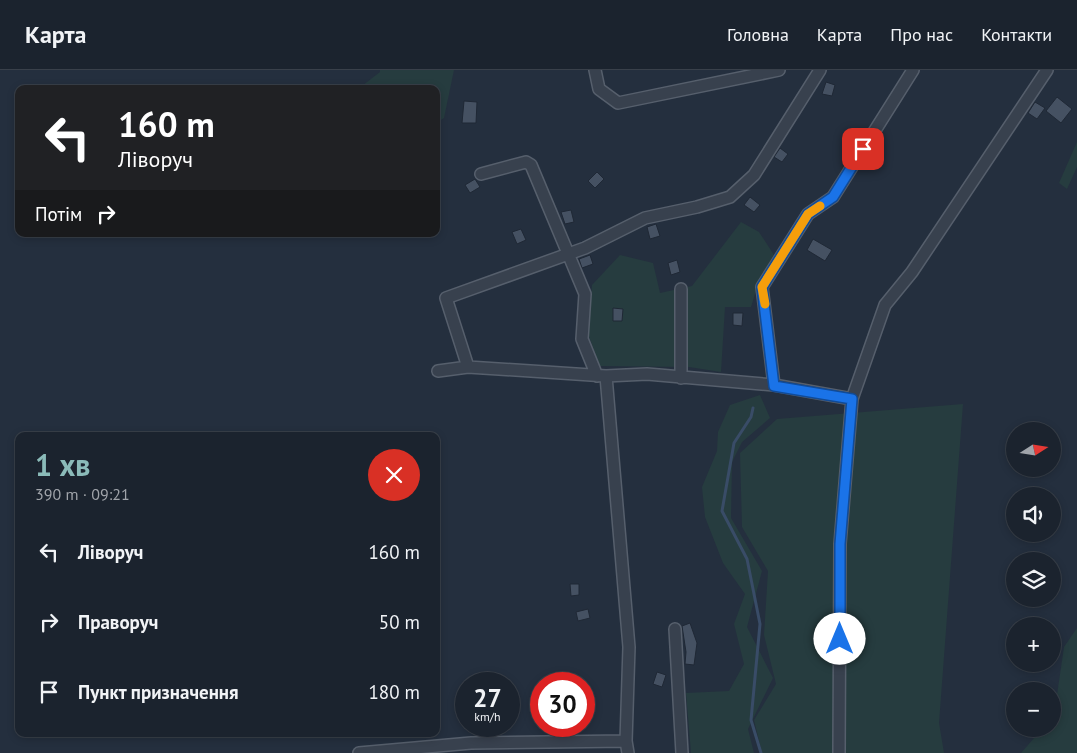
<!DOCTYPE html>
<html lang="uk">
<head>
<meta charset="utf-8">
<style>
  :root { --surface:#1b232e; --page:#242b36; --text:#f1f3f6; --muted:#a0a4aa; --line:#39404a; --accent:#8bbbb9 }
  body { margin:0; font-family:"PT Sans",sans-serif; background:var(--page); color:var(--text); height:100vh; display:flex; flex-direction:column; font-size:19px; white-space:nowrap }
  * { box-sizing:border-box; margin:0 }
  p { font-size:16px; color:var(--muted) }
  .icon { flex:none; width:28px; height:28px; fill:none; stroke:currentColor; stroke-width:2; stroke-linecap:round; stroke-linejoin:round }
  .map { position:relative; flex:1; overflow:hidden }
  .panel { position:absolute; left:15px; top:362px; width:425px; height:305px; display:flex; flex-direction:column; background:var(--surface); border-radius:10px; box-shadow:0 2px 8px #0003,0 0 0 1px var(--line) }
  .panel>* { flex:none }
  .top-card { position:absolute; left:15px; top:15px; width:425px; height:152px; border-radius:10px; box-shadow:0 2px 8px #0003,0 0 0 1px var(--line); background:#202124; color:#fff; overflow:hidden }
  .needle { width:32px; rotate:78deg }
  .buttons { position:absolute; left:1006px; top:352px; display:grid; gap:10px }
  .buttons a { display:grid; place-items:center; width:55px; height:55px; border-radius:50%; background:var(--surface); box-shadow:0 2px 8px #0003,0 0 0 1px var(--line); font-size:25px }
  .speed { position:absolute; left:455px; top:602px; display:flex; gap:10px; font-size:25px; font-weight:700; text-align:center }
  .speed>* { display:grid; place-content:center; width:65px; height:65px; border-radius:50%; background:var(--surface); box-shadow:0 2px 8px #0003,0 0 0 1px var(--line); line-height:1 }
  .speed small { font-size:12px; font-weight:400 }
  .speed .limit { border:8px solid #d22; background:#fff; color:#111 }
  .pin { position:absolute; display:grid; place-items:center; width:42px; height:42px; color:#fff; margin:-21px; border-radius:10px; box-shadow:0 2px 8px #0006 }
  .me { position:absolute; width:55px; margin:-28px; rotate:0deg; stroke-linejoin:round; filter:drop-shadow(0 0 4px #0008) }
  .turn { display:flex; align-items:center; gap:18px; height:105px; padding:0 20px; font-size:22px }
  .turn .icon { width:65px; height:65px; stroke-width:2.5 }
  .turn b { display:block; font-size:35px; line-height:42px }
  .then { display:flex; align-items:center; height:48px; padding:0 20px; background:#0003; gap:10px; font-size:19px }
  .round { display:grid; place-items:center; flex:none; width:52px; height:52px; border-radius:26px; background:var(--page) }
  .headline { display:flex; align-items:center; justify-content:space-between; height:85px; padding:0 20px }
  h1 { font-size:30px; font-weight:600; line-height:38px; color:var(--accent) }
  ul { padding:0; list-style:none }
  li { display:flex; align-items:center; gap:15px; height:70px; padding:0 20px }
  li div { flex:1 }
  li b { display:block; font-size:19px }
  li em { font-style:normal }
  header { display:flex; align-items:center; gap:30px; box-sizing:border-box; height:70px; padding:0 25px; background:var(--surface); border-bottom:1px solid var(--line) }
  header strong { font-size:24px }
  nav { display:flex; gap:28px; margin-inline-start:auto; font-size:18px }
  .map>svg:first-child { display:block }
</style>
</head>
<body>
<header>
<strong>Карта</strong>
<nav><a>Головна</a><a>Карта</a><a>Про нас</a><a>Контакти</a></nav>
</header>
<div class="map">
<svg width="1077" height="683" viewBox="0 0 1077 683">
  <rect width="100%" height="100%" fill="#242f3e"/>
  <path fill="#263c3f" d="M 380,0 L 454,0 L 444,48 L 436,53 L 436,19 L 358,19 L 380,2 Z
    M 1077,72 L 1077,97 L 1067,119 L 1059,113 Z
    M 741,152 L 759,162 L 776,188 L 755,224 L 751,237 L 725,237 L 721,302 L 689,297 L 600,296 L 588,264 L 592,215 L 620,185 L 653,193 L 660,223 L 692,216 Z
    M 760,325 L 770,348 L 742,372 L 732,392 L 731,448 L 762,501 L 747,557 L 773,608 L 748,659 L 754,683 L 691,683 L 686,623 L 729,621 L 744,594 L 734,554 L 745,524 L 723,493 L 705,447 L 702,417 L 717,381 L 718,362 L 730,335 Z
    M 963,334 L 939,653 L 944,683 L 762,683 L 754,650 L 776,614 L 764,565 L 768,501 L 742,457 L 740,383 L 777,349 Z
    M 1077,558 L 1077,683 L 1021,683 L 1042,659 L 1052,659 L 1064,577 Z"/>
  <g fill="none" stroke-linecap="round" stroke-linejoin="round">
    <path stroke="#394c67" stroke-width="3" d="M 753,338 L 751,347 L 734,373 L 722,441 L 747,489 L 760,554 L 751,650 L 761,683"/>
  </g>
  <path fill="#455162" stroke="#1f2835" d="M 826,12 L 835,15 L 832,26 L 822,24 Z
    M 1057,27 L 1072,39 L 1061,53 L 1046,41 Z
    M 464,31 L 477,32 L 476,53 L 462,53 Z
    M 1035,32 L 1045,38 L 1037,49 L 1028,43 Z
    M 780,78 L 788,84 L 782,92 L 774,87 Z
    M 597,102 L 604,109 L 595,118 L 588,111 Z
    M 475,109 L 480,117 L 470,123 L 465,115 Z
    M 750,127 L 760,135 L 754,142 L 744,135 Z
    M 571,140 L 574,152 L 565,154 L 561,142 Z
    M 656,154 L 660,166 L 650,169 L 647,157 Z
    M 521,159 L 526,170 L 517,174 L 512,162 Z
    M 813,169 L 832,180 L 825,191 L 807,180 Z
    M 590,185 L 593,194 L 582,198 L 579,189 Z
    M 677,190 L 680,202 L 671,205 L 668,193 Z
    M 613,238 L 623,239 L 622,251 L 613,251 Z
    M 733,243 L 743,243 L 742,256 L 733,255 Z
    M 570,514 L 579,514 L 579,525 L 571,526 Z
    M 588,539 L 590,548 L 578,551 L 576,542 Z
    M 690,553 L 697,573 L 694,595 L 685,594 L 686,582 L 682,556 Z
    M 657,602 L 666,605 L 662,617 L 653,614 Z"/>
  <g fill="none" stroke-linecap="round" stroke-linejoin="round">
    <defs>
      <path id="minor" d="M 595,0 L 599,19 L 618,33 L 779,0
        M 481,104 L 526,92 L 531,95 L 585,224 L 582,269 L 597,306
        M 468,297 L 446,228 L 585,178 L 645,148 L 697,137 L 730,127 L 754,105 L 820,0
        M 438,301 L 468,297 L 606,306 L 647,304 L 774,315 L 852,329 L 885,235 L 912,202 L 1047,0
        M 606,306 L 629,577 L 626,671 L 628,683
        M 681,308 L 681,219
        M 774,315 L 762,217 L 808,144 L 833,127 L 913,0
        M 675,559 L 682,683
        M 359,683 L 471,673 L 626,671
        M 839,683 L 840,474 L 852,329"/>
    </defs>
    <use href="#minor" stroke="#565f6c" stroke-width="14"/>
    <use href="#minor" stroke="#38414e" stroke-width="11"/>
  </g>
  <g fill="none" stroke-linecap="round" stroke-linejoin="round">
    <defs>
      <path id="route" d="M 840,569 L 840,474 L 852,329 L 774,316 L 762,217 L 808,144 L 833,127 L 863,79"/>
    </defs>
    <use href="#route" stroke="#114b97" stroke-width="12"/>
    <use href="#route" stroke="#1a73e8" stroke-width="9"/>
    <path stroke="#f59e0b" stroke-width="9" d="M 765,234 L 762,217 L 808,144 L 820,136"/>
  </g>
</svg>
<div class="buttons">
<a><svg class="needle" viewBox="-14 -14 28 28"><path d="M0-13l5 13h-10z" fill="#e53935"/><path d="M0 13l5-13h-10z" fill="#a0a4aa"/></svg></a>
<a><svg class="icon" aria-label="sound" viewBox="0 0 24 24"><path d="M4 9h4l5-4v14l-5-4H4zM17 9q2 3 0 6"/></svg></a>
<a><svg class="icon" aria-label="layers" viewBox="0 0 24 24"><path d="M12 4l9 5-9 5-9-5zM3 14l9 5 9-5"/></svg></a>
<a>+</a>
<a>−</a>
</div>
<div class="speed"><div>27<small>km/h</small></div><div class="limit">30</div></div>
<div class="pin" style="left:863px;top:79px;background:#d93025"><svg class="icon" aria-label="arrive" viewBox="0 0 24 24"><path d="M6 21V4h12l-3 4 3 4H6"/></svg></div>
<svg class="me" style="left:840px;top:569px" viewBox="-20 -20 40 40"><circle r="19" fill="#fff"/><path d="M0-13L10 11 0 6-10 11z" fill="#1a73e8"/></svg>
<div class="top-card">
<div class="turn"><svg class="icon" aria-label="left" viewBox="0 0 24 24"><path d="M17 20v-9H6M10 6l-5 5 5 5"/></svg><div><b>160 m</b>Ліворуч</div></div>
<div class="then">Потім<svg class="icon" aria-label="right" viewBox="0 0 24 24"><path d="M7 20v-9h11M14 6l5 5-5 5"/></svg></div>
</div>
<section class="panel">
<div class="headline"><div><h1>1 хв</h1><p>390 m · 09:21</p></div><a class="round" style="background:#d93025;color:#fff"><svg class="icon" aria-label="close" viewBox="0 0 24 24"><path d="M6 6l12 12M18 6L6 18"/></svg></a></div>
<ul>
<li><svg class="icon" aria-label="left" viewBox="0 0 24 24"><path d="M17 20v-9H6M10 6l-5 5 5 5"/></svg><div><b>Ліворуч</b></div><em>160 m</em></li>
<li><svg class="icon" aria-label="right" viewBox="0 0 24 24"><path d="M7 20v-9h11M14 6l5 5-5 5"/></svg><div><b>Праворуч</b></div><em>50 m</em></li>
<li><svg class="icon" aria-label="arrive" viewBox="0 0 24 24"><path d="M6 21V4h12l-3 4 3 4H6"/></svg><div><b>Пункт призначення</b></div><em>180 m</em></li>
</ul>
</section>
</div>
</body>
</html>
